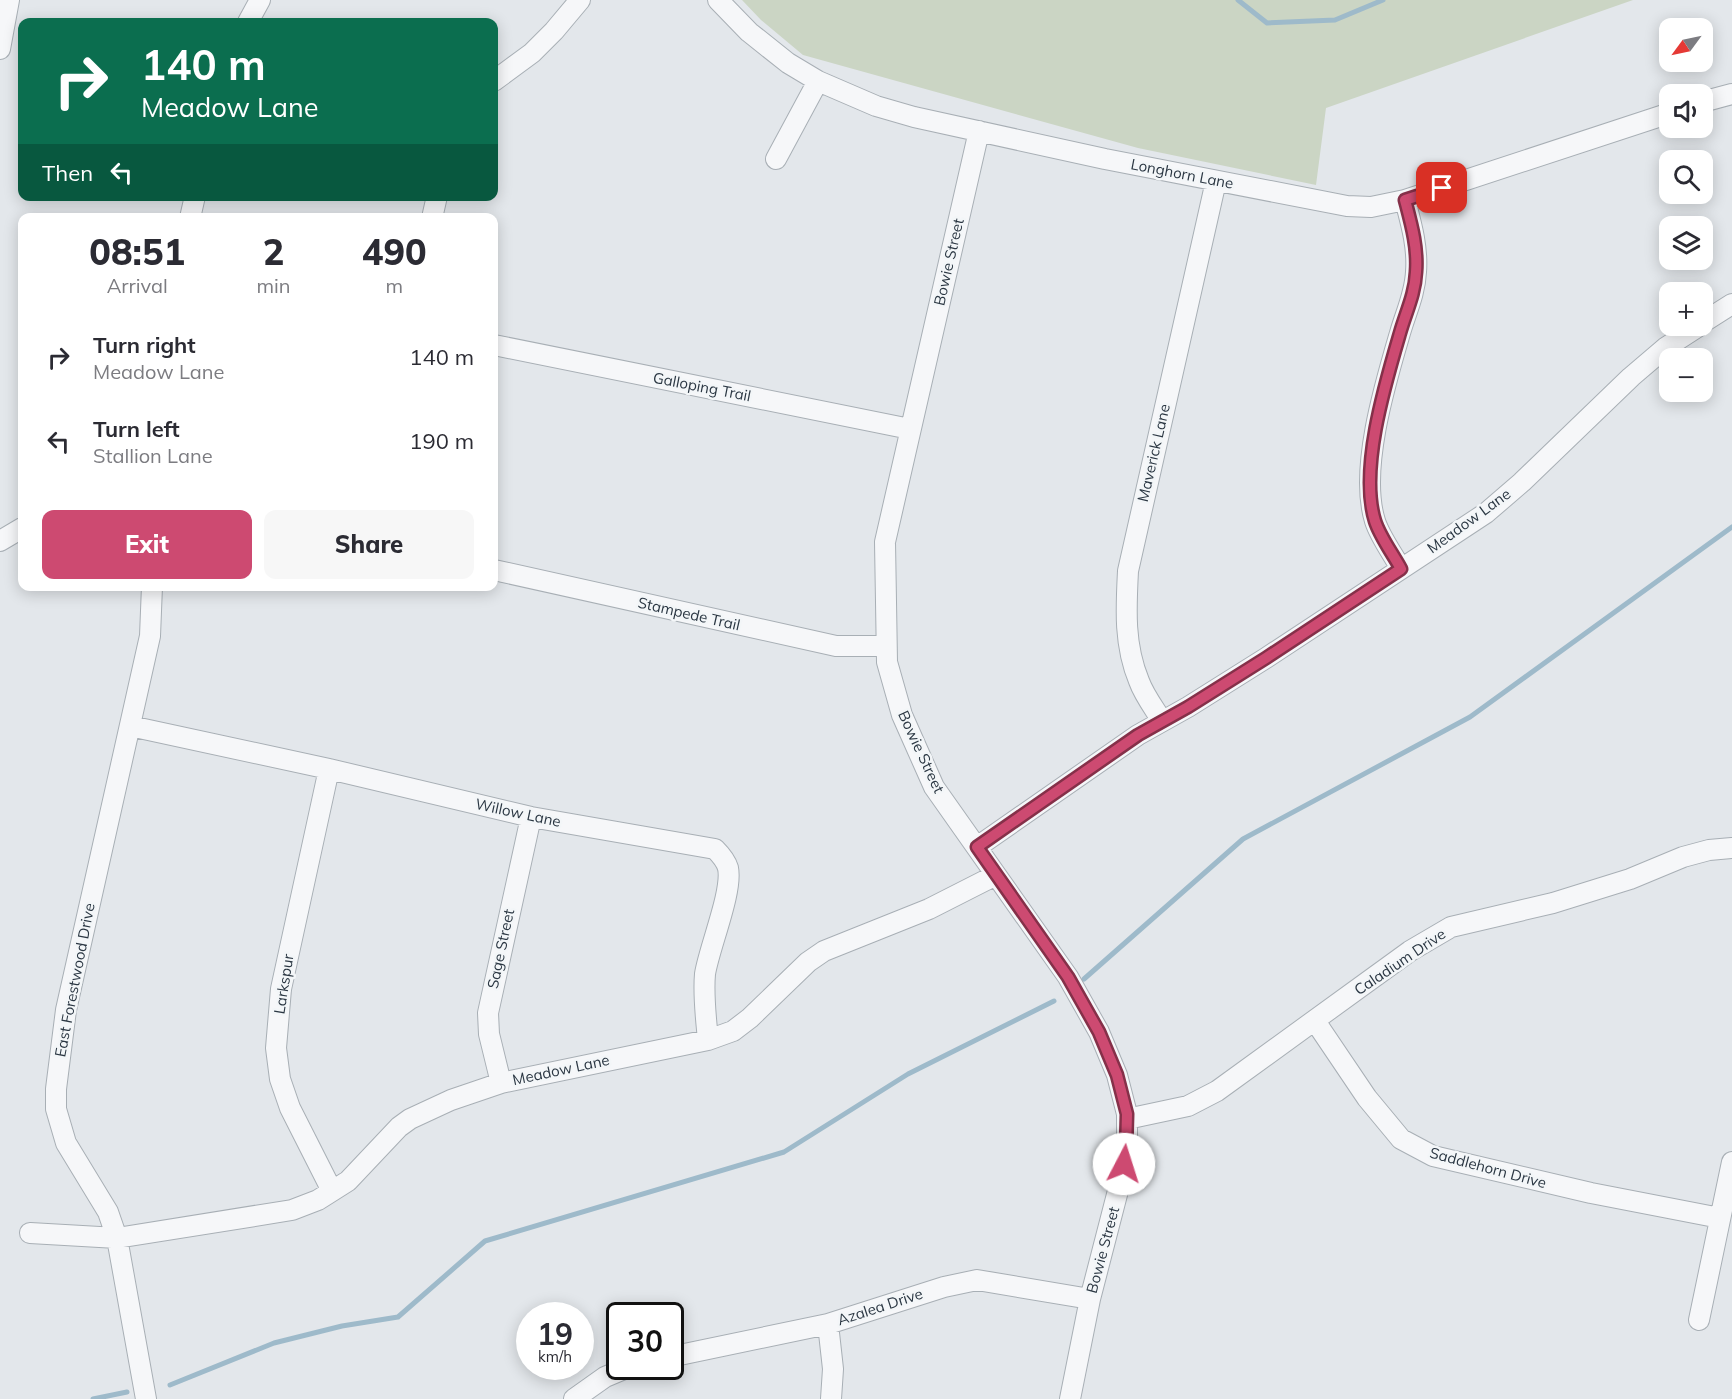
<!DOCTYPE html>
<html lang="en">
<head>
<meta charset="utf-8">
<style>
  :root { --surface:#fff; --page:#f7f7f7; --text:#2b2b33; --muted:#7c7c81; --accent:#cd4a71 }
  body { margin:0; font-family:Mulish,sans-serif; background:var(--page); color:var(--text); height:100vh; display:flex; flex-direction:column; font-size:22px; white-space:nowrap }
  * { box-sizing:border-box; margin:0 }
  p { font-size:20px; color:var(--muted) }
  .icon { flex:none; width:33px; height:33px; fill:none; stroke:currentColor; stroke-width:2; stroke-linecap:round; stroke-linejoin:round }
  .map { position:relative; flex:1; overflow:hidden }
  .details { position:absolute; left:18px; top:213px; width:480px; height:378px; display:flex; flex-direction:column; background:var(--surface); border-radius:12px; box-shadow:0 3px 15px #0003 }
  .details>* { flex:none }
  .top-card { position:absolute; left:18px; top:18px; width:480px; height:183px; border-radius:12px; box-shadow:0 3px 15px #0003; background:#0b6e4f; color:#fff; overflow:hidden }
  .needle { width:39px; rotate:237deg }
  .buttons { position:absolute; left:1659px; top:18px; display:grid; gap:12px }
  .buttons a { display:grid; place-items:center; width:54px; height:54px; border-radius:12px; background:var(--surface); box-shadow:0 3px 15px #0003; font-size:30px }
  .speed { position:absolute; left:516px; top:1302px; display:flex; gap:12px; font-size:30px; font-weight:700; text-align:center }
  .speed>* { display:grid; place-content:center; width:78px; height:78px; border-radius:50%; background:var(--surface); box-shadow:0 3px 15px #0003; line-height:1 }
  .speed small { font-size:15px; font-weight:400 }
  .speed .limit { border:3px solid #111; border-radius:9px; background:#fff; color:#111 }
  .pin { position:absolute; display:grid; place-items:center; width:51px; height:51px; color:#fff; margin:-26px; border-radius:12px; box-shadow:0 3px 9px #0006 }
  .me { position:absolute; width:66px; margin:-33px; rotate:5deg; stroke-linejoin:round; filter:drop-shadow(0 0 4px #0008) }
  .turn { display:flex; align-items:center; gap:21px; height:126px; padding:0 24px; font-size:27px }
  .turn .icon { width:78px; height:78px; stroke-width:2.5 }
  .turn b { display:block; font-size:42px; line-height:51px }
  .then { display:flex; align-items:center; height:57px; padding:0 24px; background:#0003; gap:12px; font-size:22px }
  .eta { display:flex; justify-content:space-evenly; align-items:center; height:102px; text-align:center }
  .eta b { font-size:36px; font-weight:800; line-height:42px }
  .button { display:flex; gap:12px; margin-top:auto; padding:12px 24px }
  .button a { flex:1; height:69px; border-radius:12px; background:var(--accent); color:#fff; font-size:24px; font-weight:800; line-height:69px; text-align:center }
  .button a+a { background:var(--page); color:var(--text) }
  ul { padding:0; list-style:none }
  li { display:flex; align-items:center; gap:18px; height:84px; padding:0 24px }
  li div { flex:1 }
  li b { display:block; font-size:22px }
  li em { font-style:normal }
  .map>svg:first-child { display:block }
</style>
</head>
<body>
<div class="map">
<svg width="1732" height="1399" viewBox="0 0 1732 1399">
  <rect width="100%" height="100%" fill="#e3e7eb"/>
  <path fill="#cbd5c4" d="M 742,0 L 1633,0 L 1326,108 L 1316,185 L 1138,148 L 803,55 L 761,20 Z"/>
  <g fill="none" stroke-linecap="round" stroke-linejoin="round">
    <path stroke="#9ebaca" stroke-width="5" d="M 1238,0 L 1267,23 L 1335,20 L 1383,0
      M 1084,979 L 1243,839 L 1470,717 L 1732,527
      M 170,1385 L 274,1343 L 342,1326 L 398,1317 L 485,1241 L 784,1152 L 908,1074 L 1054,1001
      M 93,1399 L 127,1392"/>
    <defs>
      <path id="minor" d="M 718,0 L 749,32 L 788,63 L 818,81 L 876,106 L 914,117 L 1105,159 L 1347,206 L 1371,207 L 1405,200 L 1670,113
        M 248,22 L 260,0
        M 0,49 L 9,0
        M 494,81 L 532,53 L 554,31 L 580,0
        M 1702,102 L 1732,94
        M 979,131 L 885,542 L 887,662 L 902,715 L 934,787 L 1068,977 L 1099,1032 L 1117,1075 L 1127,1114 L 1127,1150 L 1121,1179 L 1090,1299 L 1070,1399
        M 776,159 L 818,81
        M 190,218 L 195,196
        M 432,218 L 437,196
        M 1702,323 L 1732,304
        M 494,345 L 910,429
        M 0,541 L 22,528
        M 1401,569 C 1393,554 1380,537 1375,521 C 1359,470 1385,384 1400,333 C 1406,312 1415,294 1416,272 C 1418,247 1411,223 1405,200
        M 494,570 L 836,646 L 886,646
        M 1162,721 C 1154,708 1144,695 1139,681 C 1124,645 1126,609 1128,571 L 1216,181
        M 130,726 L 329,769 L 531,817 L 715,849 C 720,854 726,861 728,868 C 733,891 709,948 705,974 C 703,996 706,1018 708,1040
        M 329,769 L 281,989 L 276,1048 L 280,1079 L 290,1108 L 332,1191
        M 977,847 L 1138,735 L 1188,707 L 1266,658 L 1486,513 L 1522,482 L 1631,377 L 1665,348 L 1699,326
        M 1315,1021 L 1367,1098 L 1401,1139 L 1433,1156 L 1591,1193 L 1720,1218
        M 501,1083 L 489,1034 L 488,1013 L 531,817
        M 1127,1119 L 1188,1106 L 1217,1091 L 1410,951 L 1451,927 L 1553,903 L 1630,879 L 1683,857 L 1709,850 L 1732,848
        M 30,1233 L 117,1238 L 292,1210 L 318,1200 L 348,1181 L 399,1127 L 410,1119 L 451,1100 L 501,1083 L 708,1040 L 733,1031 L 750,1018 L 808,962 L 824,951 L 929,909 L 996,875
        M 1699,1320 L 1732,1162
        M 828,1324 L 833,1369 L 831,1399
        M 670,1357 L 828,1324 L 944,1287 L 977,1280 L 1090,1299
        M 146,1399 L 117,1238 L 108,1212 L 66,1143 L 56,1109 L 56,1089 L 66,1010 L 150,636 L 152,586
        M 574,1399 L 605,1377 L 631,1366"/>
    </defs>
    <use href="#minor" stroke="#a8afb5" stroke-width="22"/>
    <use href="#minor" stroke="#f6f7f9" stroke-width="20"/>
  </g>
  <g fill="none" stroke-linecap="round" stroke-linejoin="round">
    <defs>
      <path id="route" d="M 1124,1164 L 1126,1150 L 1127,1114 L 1117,1075 L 1099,1032 L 1068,977 L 977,847 L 1138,735 L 1188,707 L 1266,658 L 1401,569 C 1393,554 1380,537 1375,521 C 1359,470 1385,384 1400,333 C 1406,312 1415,294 1416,272 C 1418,247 1411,223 1405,200 L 1442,188"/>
    </defs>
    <use href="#route" stroke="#853049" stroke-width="15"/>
    <use href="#route" stroke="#cd4a71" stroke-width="10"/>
  </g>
  <g text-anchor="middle" stroke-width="5" stroke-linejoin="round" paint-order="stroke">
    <g font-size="15" fill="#2b3743" stroke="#f3f6f8">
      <text transform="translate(1182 174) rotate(11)" y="5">Longhorn Lane</text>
      <text transform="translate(949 262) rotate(-77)" y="5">Bowie Street</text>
      <text transform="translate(702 387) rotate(11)" y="5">Galloping Trail</text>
      <text transform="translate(1154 453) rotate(-77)" y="5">Maverick Lane</text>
      <text transform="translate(1469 521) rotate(-36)" y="5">Meadow Lane</text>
      <text transform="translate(689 614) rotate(13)" y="5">Stampede Trail</text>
      <text transform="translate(921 752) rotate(65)" y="5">Bowie Street</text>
      <text transform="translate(518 813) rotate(12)" y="5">Willow Lane</text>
      <text transform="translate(501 949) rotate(-78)" y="5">Sage Street</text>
      <text transform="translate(1400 962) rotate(-34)" y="5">Caladium Drive</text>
      <text transform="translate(75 980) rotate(-79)" y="5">East Forestwood Drive</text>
      <text transform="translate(284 984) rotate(-81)" y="5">Larkspur</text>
      <text transform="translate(561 1070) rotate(-12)" y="5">Meadow Lane</text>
      <text transform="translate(1488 1168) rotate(15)" y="5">Saddlehorn Drive</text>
      <text transform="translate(1103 1250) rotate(-75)" y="5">Bowie Street</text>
      <text transform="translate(880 1307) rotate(-18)" y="5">Azalea Drive</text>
    </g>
  </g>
</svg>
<div class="buttons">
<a><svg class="needle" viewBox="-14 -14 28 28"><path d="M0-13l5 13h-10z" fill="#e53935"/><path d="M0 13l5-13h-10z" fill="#7c7c81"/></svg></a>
<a><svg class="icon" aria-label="sound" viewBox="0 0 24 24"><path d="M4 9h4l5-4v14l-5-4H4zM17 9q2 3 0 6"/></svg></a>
<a><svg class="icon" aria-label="search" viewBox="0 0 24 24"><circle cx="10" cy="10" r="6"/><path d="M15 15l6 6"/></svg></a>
<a><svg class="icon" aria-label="layers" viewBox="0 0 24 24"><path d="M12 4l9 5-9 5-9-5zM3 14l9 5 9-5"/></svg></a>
<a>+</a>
<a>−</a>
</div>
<div class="speed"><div>19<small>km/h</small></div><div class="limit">30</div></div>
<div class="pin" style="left:1442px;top:188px;background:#d93025"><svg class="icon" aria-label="arrive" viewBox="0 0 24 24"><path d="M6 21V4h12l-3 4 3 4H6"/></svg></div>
<svg class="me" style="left:1124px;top:1164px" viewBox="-20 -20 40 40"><circle r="19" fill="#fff"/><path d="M0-13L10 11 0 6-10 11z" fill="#cd4a71"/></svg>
<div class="top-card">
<div class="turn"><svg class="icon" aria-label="right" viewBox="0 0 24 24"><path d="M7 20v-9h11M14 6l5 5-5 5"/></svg><div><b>140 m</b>Meadow Lane</div></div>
<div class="then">Then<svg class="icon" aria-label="left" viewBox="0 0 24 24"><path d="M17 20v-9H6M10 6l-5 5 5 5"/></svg></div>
</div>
<section class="details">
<div class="eta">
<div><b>08:51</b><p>Arrival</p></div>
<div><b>2</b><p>min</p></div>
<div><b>490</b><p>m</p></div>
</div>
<ul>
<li><svg class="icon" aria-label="right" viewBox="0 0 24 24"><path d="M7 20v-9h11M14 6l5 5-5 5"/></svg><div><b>Turn right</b><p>Meadow Lane</p></div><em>140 m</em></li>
<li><svg class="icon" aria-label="left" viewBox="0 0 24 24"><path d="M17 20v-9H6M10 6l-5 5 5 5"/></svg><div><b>Turn left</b><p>Stallion Lane</p></div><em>190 m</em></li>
</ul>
<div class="button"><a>Exit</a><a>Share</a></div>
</section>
</div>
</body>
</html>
